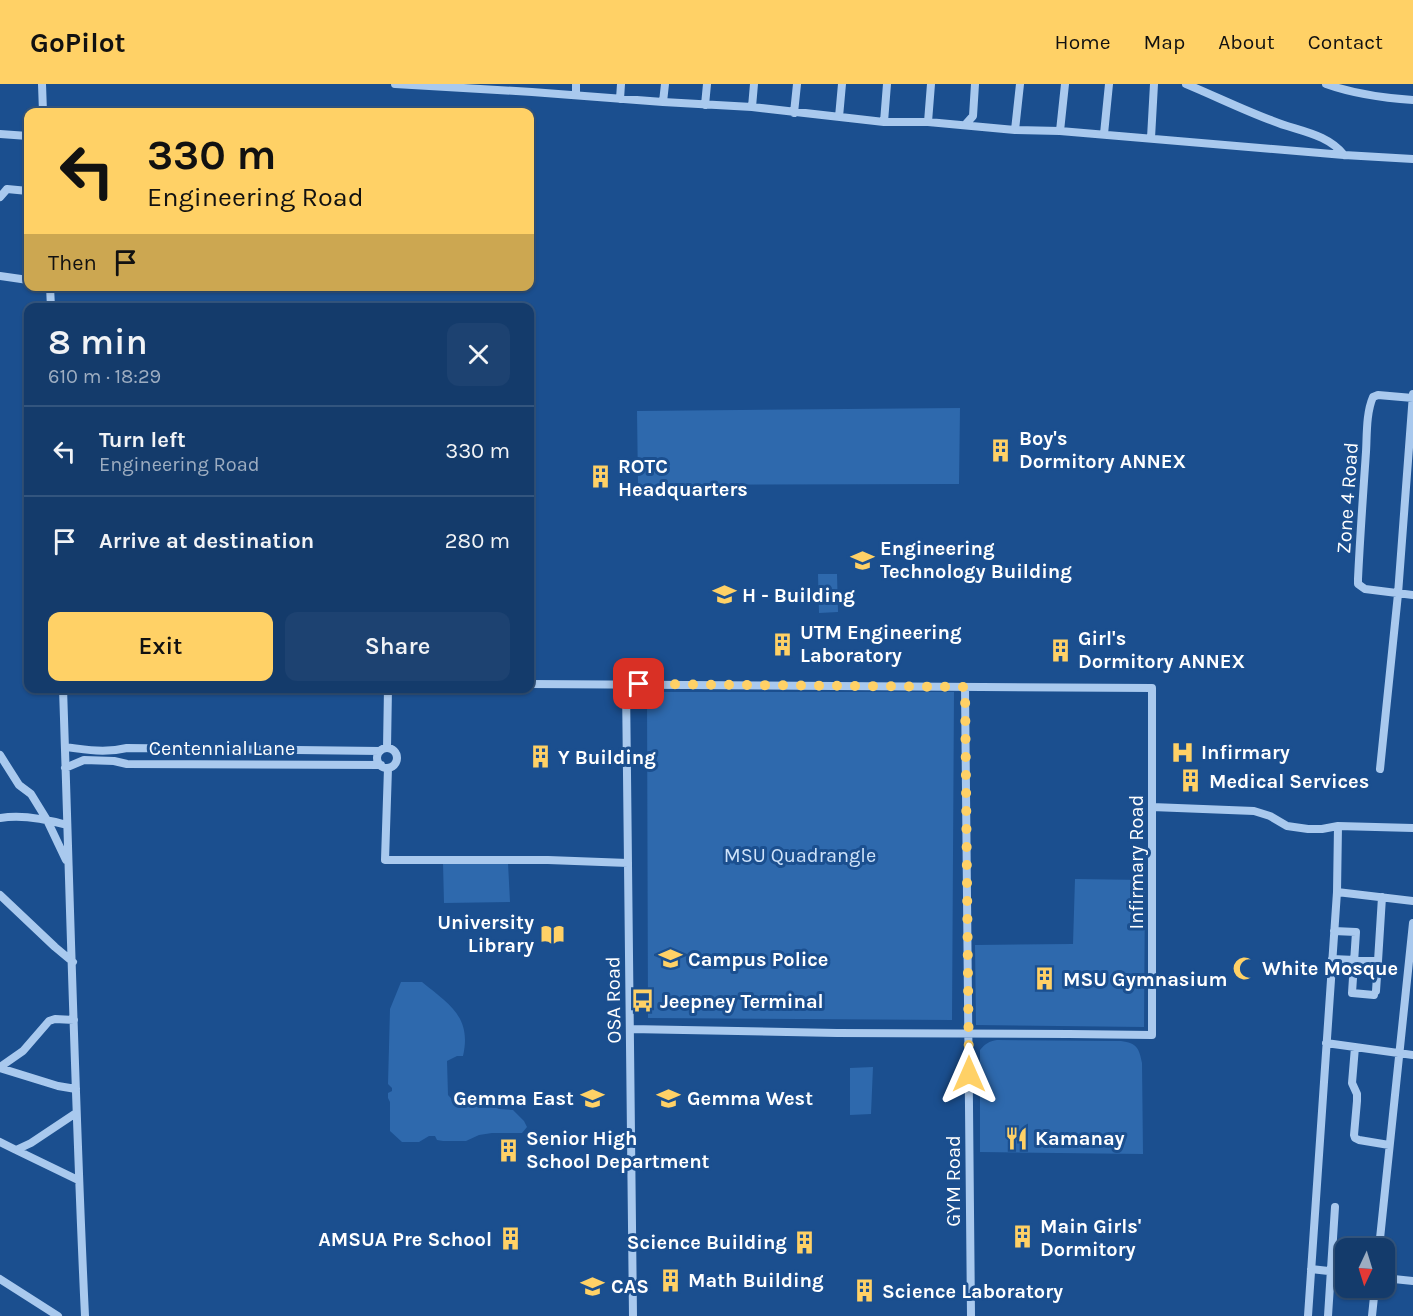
<!DOCTYPE html>
<html lang="en">
<head>
<meta charset="utf-8">
<style>
  :root { --surface:#143b6b; --page:#1d4271; --text:#f1f3f6; --muted:#9dadc1; --line:#33557e; --accent:#ffd166 }
  body { margin:0; font-family:Karla,sans-serif; background:var(--page); color:var(--text); height:100vh; display:flex; flex-direction:column; font-size:22px; white-space:nowrap }
  * { box-sizing:border-box; margin:0 }
  p { font-size:20px; color:var(--muted) }
  .icon { flex:none; width:33px; height:33px; fill:none; stroke:currentColor; stroke-width:2; stroke-linecap:round; stroke-linejoin:round }
  .map { position:relative; flex:1; overflow:hidden }
  .sheet { position:absolute; left:24px; top:219px; width:510px; height:390px; display:flex; flex-direction:column; background:var(--surface); border-radius:12px; box-shadow:0 2px 4px #0004,0 0 0 2px var(--line) }
  .sheet>* { flex:none }
  .banner { position:absolute; left:24px; top:24px; width:510px; height:183px; border-radius:12px; box-shadow:0 2px 4px #0004,0 0 0 2px var(--line); background:#ffd166; color:#111; overflow:hidden }
  .needle { width:39px; rotate:184deg }
  .fabs { position:absolute; left:1335px; top:1154px; display:grid; gap:12px }
  .fabs a { display:grid; place-items:center; width:60px; height:60px; border-radius:12px; background:var(--surface); box-shadow:0 2px 4px #0004,0 0 0 2px var(--line); font-size:30px }
  .pin { position:absolute; display:grid; place-items:center; width:51px; height:51px; color:#fff; margin:-26px; border-radius:12px; box-shadow:0 3px 9px #0006 }
  .me { position:absolute; width:66px; margin:-33px; rotate:0deg; stroke-linejoin:round; filter:drop-shadow(0 0 4px #0008) }
  .turn { display:flex; align-items:center; gap:21px; height:126px; padding:0 24px; font-size:27px }
  .turn .icon { width:78px; height:78px; stroke-width:2.5 }
  .turn b { display:block; font-size:42px; line-height:51px }
  .then { display:flex; align-items:center; height:57px; padding:0 24px; background:#0003; gap:12px; font-size:22px }
  .round { display:grid; place-items:center; flex:none; width:63px; height:63px; border-radius:12px; background:var(--page) }
  .overview { display:flex; align-items:center; justify-content:space-between; height:102px; padding:0 24px }
  h1 { font-size:36px; font-weight:600; line-height:45px }
  .cta { display:flex; gap:12px; margin-top:auto; padding:12px 24px }
  .cta a { flex:1; height:69px; border-radius:12px; background:var(--accent); color:#111; font-size:24px; font-weight:600; line-height:69px; text-align:center }
  .cta a+a { background:var(--page); color:var(--text) }
  ul { padding:0; list-style:none }
  li { display:flex; align-items:center; gap:18px; height:90px; padding:0 24px; border-top:2px solid var(--line) }
  li div { flex:1 }
  li b { display:block; font-size:22px }
  li em { font-style:normal }
  header { display:flex; align-items:center; gap:36px; box-sizing:border-box; height:84px; padding:0 30px; background:var(--accent); color:#111 }
  header strong { font-size:28px }
  nav { display:flex; gap:33px; margin-inline-start:auto; font-size:21px }
  .map>svg:first-child { display:block }
</style>
</head>
<body>
<header>
<strong>GoPilot</strong>
<nav><a>Home</a><a>Map</a><a>About</a><a>Contact</a></nav>
</header>
<div class="map">
<svg width="1413" height="1232" viewBox="0 0 1413 1232">
  <rect width="100%" height="100%" fill="#1b4f8f"/>
  <path fill="#2e69ad" d="M 960,324 L 959,400 L 638,401 L 637,327 Z
    M 818,490 L 837,490 L 838,528 L 819,529 Z
    M 647,608 L 954,608 L 952,936 L 648,934 Z
    M 443,779 L 508,779 L 510,818 L 444,819 Z
    M 1075,795 L 1145,796 L 1144,943 L 976,941 L 975,861 L 1073,860 Z
    M 401,898 L 422,898 C 449,920 472,933 463,972 L 457,972 L 447,977 L 448,1011 L 457,1021 L 490,1021 L 499,1025 L 513,1026 L 524,1037 L 527,1043 L 522,1049 L 492,1049 L 479,1051 L 466,1057 L 443,1057 L 437,1056 L 435,1052 L 429,1052 L 419,1058 L 402,1058 L 390,1047 L 390,1018 L 388,1014 L 388,1009 L 392,1007 L 392,1004 L 388,1000 L 390,925 Z
    M 997,956 L 1121,957 C 1137,959 1139,964 1142,979 L 1143,1070 L 980,1068 L 980,966 C 985,960 989,957 997,956 Z
    M 873,983 L 871,1030 L 850,1031 L 850,984 Z"/>
  <g fill="none" stroke-linecap="round" stroke-linejoin="round">
    <path stroke="#a9c9ee" stroke-width="8" d="M 42,0 L 43,28
      M 395,0 L 532,8 L 663,18 L 752,23 L 884,38 L 928,38 L 1015,46 L 1060,47 L 1344,71 L 1413,75
      M 1186,0 C 1215,12 1243,26 1273,37 C 1297,47 1327,49 1344,71
      M 1326,0 C 1354,10 1383,14 1413,16
      M 576,11 L 576,0
      M 620,15 L 621,0
      M 663,18 L 665,0
      M 705,21 L 707,0
      M 752,23 L 754,0
      M 794,29 L 797,0
      M 839,33 L 842,0
      M 884,38 L 887,0
      M 928,38 L 931,0
      M 965,41 L 973,32 L 975,0
      M 1015,46 L 1020,0
      M 1060,47 L 1065,0
      M 0,50 L 28,52
      M 1104,50 L 1109,0
      M 1151,54 L 1154,0
      M 0,113 L 7,105 L 28,107
      M 0,192 L 28,196
      M 50,202 L 51,224
      M 1413,314 L 1378,311 L 1373,313 C 1366,329 1367,351 1366,368 C 1363,411 1360,453 1358,495 L 1358,500 L 1365,505 L 1413,511
      M 530,600 L 1152,604 L 1152,951 L 1069,950 L 837,949 L 630,945
      M 626,600 L 633,1232
      M 965,603 L 971,1232
      M 63,604 C 70,814 75,1023 85,1232
      M 65,663 C 86,666 106,669 127,664 L 380,667
      M 387,664 L 388,604
      M377 674a10 10 0 1 1 20 0a10 10 0 1 1-20 0Z
      M 0,671 L 19,701 L 31,710 L 47,736 L 66,776
      M 65,684 L 84,676 L 114,677 L 127,680 L 381,681
      M 388,684 L 385,776 L 548,776 L 628,779
      M 1380,685 L 1398,510 L 1413,310
      M 1152,723 L 1254,727 L 1270,732 L 1287,742 L 1308,745 L 1322,745 L 1338,742 L 1413,744
      M 0,734 C 22,730 46,735 67,741
      M 1337,808 L 1338,742
      M 0,811 L 55,863 L 73,878
      M 1334,847 L 1356,848 L 1352,909 L 1374,911
      M 1332,875 L 1378,877 L 1376,907
      M 1378,877 L 1382,813
      M 1326,959 L 1413,971
      M 1355,963 L 1352,999 L 1357,1010 L 1357,1017 L 1354,1051 L 1355,1054 L 1359,1056 L 1389,1061
      M 0,983 L 23,967 L 49,937 L 55,935 L 74,936
      M 0,984 L 58,1002 L 76,1005
      M 0,1058 L 16,1066 L 31,1059 L 76,1029
      M 16,1066 L 78,1096
      M 1379,1164 L 1413,839
      M 1311,1185 L 1346,1189
      M 1384,1194 L 1413,1197
      M 0,1195 L 58,1232
      M 1308,1232 L 1337,808 L 1413,817
      M 1328,1232 L 1335,1123
      M 1372,1232 L 1375,1203"/>
  </g>
  <g fill="none" stroke-linecap="round" stroke-linejoin="round">
    <path stroke="#ffd166" stroke-width="10" stroke-dasharray="0 18" d="M 639,600 L 965,603 L 969,990"/>
  </g>
  <defs>
    <symbol id="building-bare" viewBox="-9 -9 18 18"><path d="M-4-6H4V6H1V3H-1V6H-4ZM-2.5-4.3h1.7v1.8h-1.7ZM.8-4.3h1.7v1.8H.8ZM-2.5-1h1.7V.8h-1.7ZM.8-1h1.7V.8H.8Z" fill="#ffd166" stroke="#1b4f8f" stroke-width="2.5" paint-order="stroke"/></symbol>
    <symbol id="university-bare" viewBox="-9 -9 18 18"><path d="M0-5L7-2L0 1L-7-2ZM-4 1L0 2.5L4 1V4Q0 6-4 4Z" fill="#ffd166" stroke="#1b4f8f" stroke-width="2.5" paint-order="stroke"/></symbol>
    <symbol id="hospital-bare" viewBox="-9 -9 18 18"><path d="M-5-5h3v3.5h4V-5h3V5h-3V1.5h-4V5h-3Z" fill="#ffd166" stroke="#1b4f8f" stroke-width="2.5" paint-order="stroke"/></symbol>
    <symbol id="library-bare" viewBox="-9 -9 18 18"><path d="M-6-4Q-3-5.5-.7-3.5V5Q-3 3-6 4ZM6-4Q3-5.5 .7-3.5V5Q3 3 6 4Z" fill="#ffd166" stroke="#1b4f8f" stroke-width="2.5" paint-order="stroke"/></symbol>
    <symbol id="mosque-bare" viewBox="-9 -9 18 18"><path d="M3.5-4.9A6 6 0 1 0 3.5 4.9A5 5 0 1 1 3.5-4.9Z" fill="#ffd166" stroke="#1b4f8f" stroke-width="2.5" paint-order="stroke"/></symbol>
    <symbol id="bus-bare" viewBox="-9 -9 18 18"><path d="M-5-6H5V4H4V6H2V4H-2V6H-4V4H-5ZM-3.5-4V0h7V-4ZM-3.5 1.2v1.5H-2V1.2ZM2 1.2v1.5H3.5V1.2Z" fill="#ffd166" stroke="#1b4f8f" stroke-width="2.5" paint-order="stroke"/></symbol>
    <symbol id="restaurant-bare" viewBox="-9 -9 18 18"><path d="M-5-6h1v4h1v-4h1v4h1v-4h1v5L-1.5 .5V6h-2V.5L-5-1ZM5-6V6H3V1.5H1.5Q1.5-4 5-6Z" fill="#ffd166" stroke="#1b4f8f" stroke-width="2.5" paint-order="stroke"/></symbol>
  </defs>
  <g fill-rule="evenodd">
    <use href="#building-bare" x="984" y="350" width="33" height="33"/>
    <use href="#building-bare" x="584" y="376" width="33" height="33"/>
    <use href="#university-bare" x="846" y="460" width="33" height="33"/>
    <use href="#university-bare" x="708" y="494" width="33" height="33"/>
    <use href="#building-bare" x="766" y="544" width="33" height="33"/>
    <use href="#building-bare" x="1044" y="550" width="33" height="33"/>
    <use href="#hospital-bare" x="1166" y="652" width="33" height="33"/>
    <use href="#building-bare" x="524" y="656" width="33" height="33"/>
    <use href="#building-bare" x="1174" y="680" width="33" height="33"/>
    <use href="#library-bare" x="536" y="834" width="33" height="33"/>
    <use href="#university-bare" x="654" y="858" width="33" height="33"/>
    <use href="#mosque-bare" x="1228" y="868" width="33" height="33"/>
    <use href="#building-bare" x="1028" y="878" width="33" height="33"/>
    <use href="#bus-bare" x="626" y="900" width="33" height="33"/>
    <use href="#university-bare" x="576" y="998" width="33" height="33"/>
    <use href="#university-bare" x="652" y="998" width="33" height="33"/>
    <use href="#restaurant-bare" x="1000" y="1038" width="33" height="33"/>
    <use href="#building-bare" x="492" y="1050" width="33" height="33"/>
    <use href="#building-bare" x="1006" y="1136" width="33" height="33"/>
    <use href="#building-bare" x="494" y="1138" width="33" height="33"/>
    <use href="#building-bare" x="788" y="1142" width="33" height="33"/>
    <use href="#building-bare" x="654" y="1180" width="33" height="33"/>
    <use href="#university-bare" x="576" y="1186" width="33" height="33"/>
    <use href="#building-bare" x="848" y="1190" width="33" height="33"/>
  </g>
  <g text-anchor="middle" stroke-width="6" stroke-linejoin="round" paint-order="stroke">
    <g font-size="20" font-weight="bold" fill="#fff" stroke="#1b4f8f" text-anchor="start">
      <text x="1019" y="361">Boy's<tspan x="1019" dy="23">Dormitory ANNEX</tspan></text>
      <text x="618" y="389">ROTC<tspan x="618" dy="23">Headquarters</tspan></text>
      <text x="880" y="471">Engineering<tspan x="880" dy="23">Technology Building</tspan></text>
      <text x="742" y="518">H - Building</text>
      <text x="800" y="555">UTM Engineering<tspan x="800" dy="23">Laboratory</tspan></text>
      <text x="1078" y="561">Girl's<tspan x="1078" dy="23">Dormitory ANNEX</tspan></text>
      <text x="1201" y="675">Infirmary</text>
      <text x="558" y="680">Y Building</text>
      <text x="1209" y="704">Medical Services</text>
      <text x="534" y="845" text-anchor="end">University<tspan x="534" dy="23">Library</tspan></text>
      <text x="688" y="882">Campus Police</text>
      <text x="1262" y="891">White Mosque</text>
      <text x="1063" y="902">MSU Gymnasium</text>
      <text x="660" y="924">Jeepney Terminal</text>
      <text x="574" y="1021" text-anchor="end">Gemma East</text>
      <text x="687" y="1021">Gemma West</text>
      <text x="526" y="1061">Senior High<tspan x="526" dy="23">School Department</tspan></text>
      <text x="1035" y="1061">Kamanay</text>
      <text x="1040" y="1149">Main Girls'<tspan x="1040" dy="23">Dormitory</tspan></text>
      <text x="492" y="1162" text-anchor="end">AMSUA Pre School</text>
      <text x="787" y="1165" text-anchor="end">Science Building</text>
      <text x="688" y="1203">Math Building</text>
      <text x="611" y="1209">CAS</text>
      <text x="882" y="1214">Science Laboratory</text>
    </g>
    <g font-size="20" fill="#fff" stroke="#1b4f8f">
      <text transform="translate(1347 414) rotate(-86)" y="7">Zone 4 Road</text>
      <text x="222" y="671">Centennial Lane</text>
      <text transform="translate(1136 778) rotate(-90)" y="7">Infirmary Road</text>
      <text transform="translate(613 916) rotate(-91)" y="7">OSA Road</text>
      <text transform="translate(953 1097) rotate(-90)" y="7">GYM Road</text>
    </g>
    <g font-size="20" fill="#cfe3fa" stroke="#1b4f8f">
      <text x="800" y="778">MSU Quadrangle</text>
    </g>
  </g>
</svg>
<div class="fabs">
<a><svg class="needle" viewBox="-14 -14 28 28"><path d="M0-13l5 13h-10z" fill="#e53935"/><path d="M0 13l5-13h-10z" fill="#9dadc1"/></svg></a>
</div>
<div class="pin" style="left:639px;top:600px;background:#d93025"><svg class="icon" aria-label="arrive" viewBox="0 0 24 24"><path d="M6 21V4h12l-3 4 3 4H6"/></svg></div>
<svg class="me" style="left:969px;top:990px" viewBox="-20 -20 40 40"><path d="M0-17L14 15 0 8-14 15z" fill="#ffd166" stroke="#fff" stroke-width="4"/></svg>
<div class="banner">
<div class="turn"><svg class="icon" aria-label="left" viewBox="0 0 24 24"><path d="M17 20v-9H6M10 6l-5 5 5 5"/></svg><div><b>330 m</b>Engineering Road</div></div>
<div class="then">Then<svg class="icon" aria-label="arrive" viewBox="0 0 24 24"><path d="M6 21V4h12l-3 4 3 4H6"/></svg></div>
</div>
<section class="sheet">
<div class="overview"><div><h1>8 min</h1><p>610 m · 18:29</p></div><a class="round"><svg class="icon" aria-label="close" viewBox="0 0 24 24"><path d="M6 6l12 12M18 6L6 18"/></svg></a></div>
<ul>
<li><svg class="icon" aria-label="left" viewBox="0 0 24 24"><path d="M17 20v-9H6M10 6l-5 5 5 5"/></svg><div><b>Turn left</b><p>Engineering Road</p></div><em>330 m</em></li>
<li><svg class="icon" aria-label="arrive" viewBox="0 0 24 24"><path d="M6 21V4h12l-3 4 3 4H6"/></svg><div><b>Arrive at destination</b></div><em>280 m</em></li>
</ul>
<div class="cta"><a>Exit</a><a>Share</a></div>
</section>
</div>
</body>
</html>
